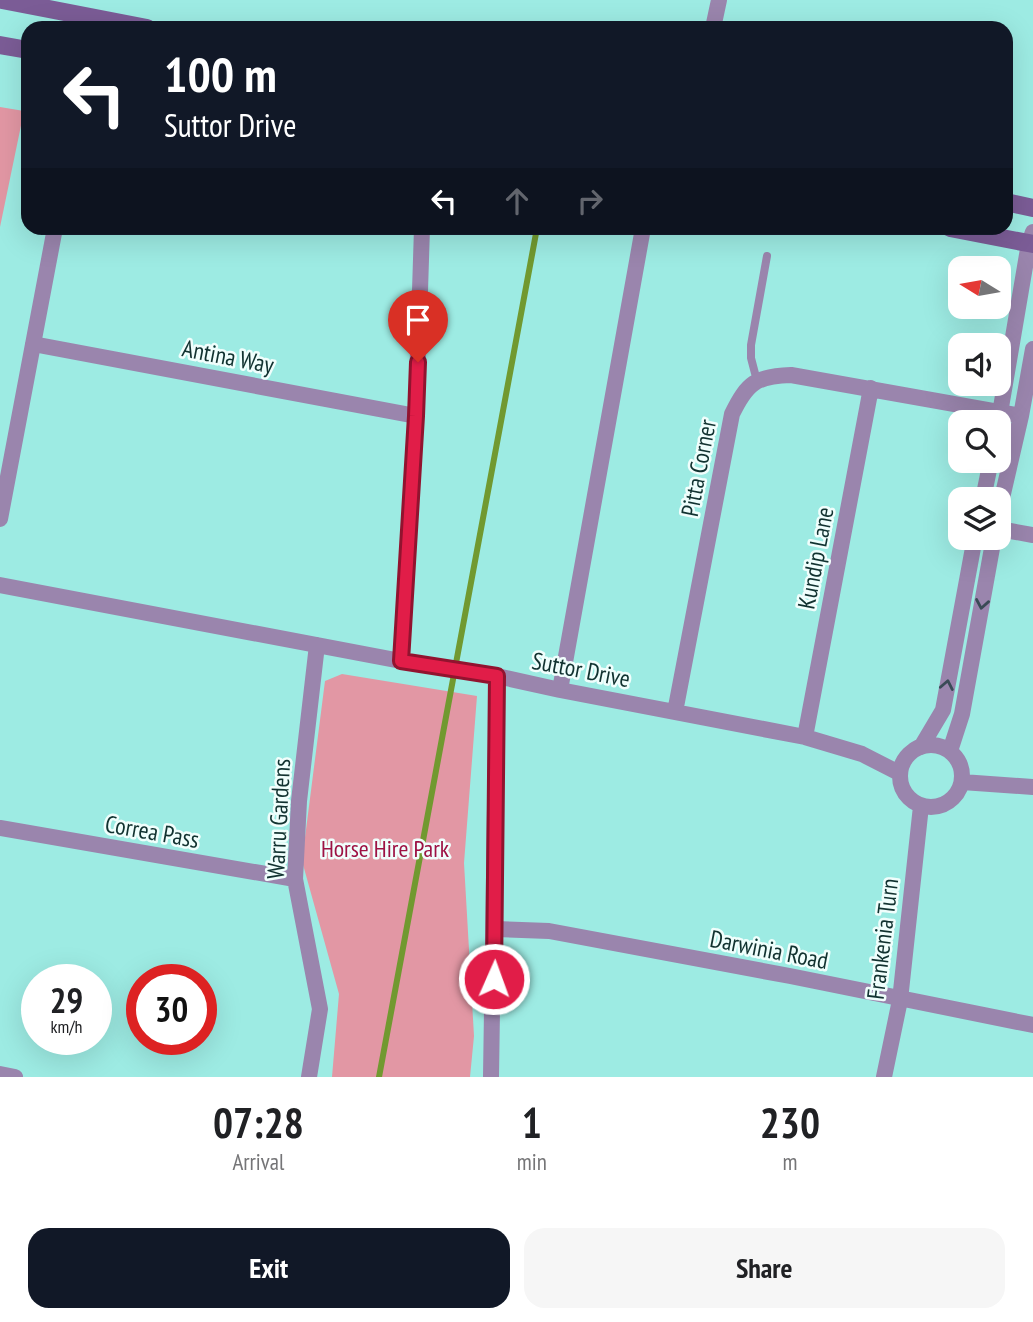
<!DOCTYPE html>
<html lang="en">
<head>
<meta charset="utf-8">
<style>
  :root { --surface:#fff; --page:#f6f6f6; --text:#202124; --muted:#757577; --accent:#111827 }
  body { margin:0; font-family:"PT Sans Narrow",sans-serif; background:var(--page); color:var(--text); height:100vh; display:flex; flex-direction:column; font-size:26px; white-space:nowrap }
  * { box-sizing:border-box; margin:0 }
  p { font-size:23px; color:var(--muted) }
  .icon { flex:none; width:38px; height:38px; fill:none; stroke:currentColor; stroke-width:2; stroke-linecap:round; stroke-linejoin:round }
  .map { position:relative; height:1077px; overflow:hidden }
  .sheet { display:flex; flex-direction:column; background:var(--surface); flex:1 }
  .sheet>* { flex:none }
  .top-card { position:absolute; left:21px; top:21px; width:992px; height:214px; border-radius:21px; box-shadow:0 7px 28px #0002; background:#111827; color:#fff; overflow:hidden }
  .needle { width:46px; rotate:281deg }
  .buttons { position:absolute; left:948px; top:256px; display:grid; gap:14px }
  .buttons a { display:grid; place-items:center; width:63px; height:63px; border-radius:14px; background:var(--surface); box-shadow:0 7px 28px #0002; font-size:35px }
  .speed { position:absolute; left:21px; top:964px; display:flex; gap:14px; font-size:35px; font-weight:700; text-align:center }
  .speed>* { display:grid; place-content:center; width:91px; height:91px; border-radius:50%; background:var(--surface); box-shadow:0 7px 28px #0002; line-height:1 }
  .speed small { font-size:18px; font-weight:400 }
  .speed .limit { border:10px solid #d22; background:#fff; color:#111 }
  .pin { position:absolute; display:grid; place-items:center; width:60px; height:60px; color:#fff; margin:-72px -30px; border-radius:50% 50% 50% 0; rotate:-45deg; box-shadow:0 0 7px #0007 }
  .pin .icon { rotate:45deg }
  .me { position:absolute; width:77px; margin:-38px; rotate:2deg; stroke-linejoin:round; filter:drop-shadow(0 0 5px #0008) }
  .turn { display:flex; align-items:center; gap:24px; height:147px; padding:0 28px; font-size:32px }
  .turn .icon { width:91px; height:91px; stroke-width:2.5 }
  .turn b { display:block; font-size:49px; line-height:60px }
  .lanes { display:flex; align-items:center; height:66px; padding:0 28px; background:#0003; justify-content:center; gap:35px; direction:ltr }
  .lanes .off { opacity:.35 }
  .eta { display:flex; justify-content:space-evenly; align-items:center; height:119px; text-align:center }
  .eta b { font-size:42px; font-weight:800; line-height:49px }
  .cta { display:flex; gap:14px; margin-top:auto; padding:14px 28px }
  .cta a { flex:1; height:80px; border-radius:21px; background:var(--accent); color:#fff; font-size:28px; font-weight:800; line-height:80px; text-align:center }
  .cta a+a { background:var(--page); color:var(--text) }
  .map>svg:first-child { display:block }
</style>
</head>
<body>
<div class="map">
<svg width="1033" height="1077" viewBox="0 0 1033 1077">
  <rect width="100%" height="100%" fill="#9debe3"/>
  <path fill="#e297a4" d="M 0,107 L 24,111 L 0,227 Z
    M 342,674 L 477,696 L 464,863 L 474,1036 L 470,1077 L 332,1077 L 339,994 L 302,861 L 325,681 Z"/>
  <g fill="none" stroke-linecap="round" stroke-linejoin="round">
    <path stroke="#719930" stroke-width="6" d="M 379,1077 L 537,228"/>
    <path stroke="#9a85ad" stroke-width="8" d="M 757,381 L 751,358 L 751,345 L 767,256"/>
    <path stroke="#9a85ad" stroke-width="16" d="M 713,28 L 719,0
      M 33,344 L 416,416
      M 999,419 L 1029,243 L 1033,232
      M 983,499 L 991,460
      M 999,511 L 1021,416 L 1033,349
      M 0,519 L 55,228
      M 999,529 L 1033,535
      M 0,585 L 401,661 L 497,676 L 560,690 L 805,737 L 862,754 L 899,773
      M 401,661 L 416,416 L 422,228
      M 560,690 L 643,228
      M 675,712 L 732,414 C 747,383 756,376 791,375 L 1021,416
      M 805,737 L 871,388
      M900 776a31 31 0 1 1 62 0a31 31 0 1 1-62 0Z
      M 921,747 L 943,710 L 975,537
      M 950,751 L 962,714 L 994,537
      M 962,782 L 1033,787
      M 0,828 L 295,879
      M 495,929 L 549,931 L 790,976 L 1033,1025
      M 0,1074 L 15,1077
      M 309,1077 L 320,1009 L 295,879 L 299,801 L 317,645
      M 491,1077 L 497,676
      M 884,1077 L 900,1000 L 921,806"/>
    <path stroke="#7b5c96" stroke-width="18" d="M 2,0 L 147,28
      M 0,45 L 28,50
      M 1006,202 L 1033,208
      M 950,228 L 1033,244"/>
  </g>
  <defs><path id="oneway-chevron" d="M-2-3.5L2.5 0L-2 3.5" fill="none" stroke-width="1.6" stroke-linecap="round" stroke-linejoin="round" transform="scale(1.75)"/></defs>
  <g stroke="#3a4b56">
    <use href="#oneway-chevron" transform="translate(982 604) rotate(100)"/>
    <use href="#oneway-chevron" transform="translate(947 685) rotate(-79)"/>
  </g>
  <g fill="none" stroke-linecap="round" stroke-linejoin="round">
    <defs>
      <path id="route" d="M 418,362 L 416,416 L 401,661 L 497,676 L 494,979"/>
    </defs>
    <use href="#route" stroke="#92132f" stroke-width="18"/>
    <use href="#route" stroke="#e11d48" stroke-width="12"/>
  </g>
  <g text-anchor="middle" stroke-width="5" stroke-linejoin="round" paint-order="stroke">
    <g font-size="24" fill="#113230" stroke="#f0fefc">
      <text transform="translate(228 357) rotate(11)" y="8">Antina Way</text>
      <text transform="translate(699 468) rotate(-79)" y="8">Pitta Corner</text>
      <text transform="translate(816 558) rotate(-79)" y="8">Kundip Lane</text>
      <text transform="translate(581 670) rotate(11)" y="8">Suttor Drive</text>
      <text transform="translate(279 819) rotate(-87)" y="8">Warru Gardens</text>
      <text transform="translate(152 832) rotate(10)" y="8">Correa Pass</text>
      <text transform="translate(883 939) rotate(-83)" y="8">Frankenia Turn</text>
      <text transform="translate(769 950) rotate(11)" y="8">Darwinia Road</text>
    </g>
    <g font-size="24" fill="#9d1244" stroke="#f0fefc">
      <text x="385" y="857">Horse Hire Park</text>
    </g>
  </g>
</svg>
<div class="buttons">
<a><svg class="needle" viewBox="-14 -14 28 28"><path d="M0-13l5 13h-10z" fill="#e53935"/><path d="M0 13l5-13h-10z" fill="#757577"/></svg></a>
<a><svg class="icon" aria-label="sound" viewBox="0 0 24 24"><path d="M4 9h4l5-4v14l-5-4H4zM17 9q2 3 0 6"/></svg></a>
<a><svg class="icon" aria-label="search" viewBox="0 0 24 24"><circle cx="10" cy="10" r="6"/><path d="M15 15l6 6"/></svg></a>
<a><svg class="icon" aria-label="layers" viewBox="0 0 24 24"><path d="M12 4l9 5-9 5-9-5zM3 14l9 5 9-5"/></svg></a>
</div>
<div class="speed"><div>29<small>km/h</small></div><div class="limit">30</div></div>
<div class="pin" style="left:418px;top:362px;background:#d93025"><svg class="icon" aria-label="arrive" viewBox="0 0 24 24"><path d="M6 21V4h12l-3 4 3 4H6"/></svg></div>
<svg class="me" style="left:494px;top:979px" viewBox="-20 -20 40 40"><circle r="17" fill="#e11d48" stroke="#fff" stroke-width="3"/><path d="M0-11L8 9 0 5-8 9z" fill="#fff"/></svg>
<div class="top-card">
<div class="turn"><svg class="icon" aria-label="left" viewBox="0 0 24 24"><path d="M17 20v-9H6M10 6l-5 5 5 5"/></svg><div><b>100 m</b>Suttor Drive</div></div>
<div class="lanes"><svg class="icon" aria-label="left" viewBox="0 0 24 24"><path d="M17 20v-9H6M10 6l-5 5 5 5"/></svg><svg class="icon off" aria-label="ahead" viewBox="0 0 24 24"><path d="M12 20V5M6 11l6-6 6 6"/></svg><svg class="icon off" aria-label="right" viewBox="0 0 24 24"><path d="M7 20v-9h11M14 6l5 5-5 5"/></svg></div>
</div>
</div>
<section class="sheet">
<div class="eta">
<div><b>07:28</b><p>Arrival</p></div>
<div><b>1</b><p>min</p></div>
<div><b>230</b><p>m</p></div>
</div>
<div class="cta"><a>Exit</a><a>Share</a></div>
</section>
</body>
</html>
